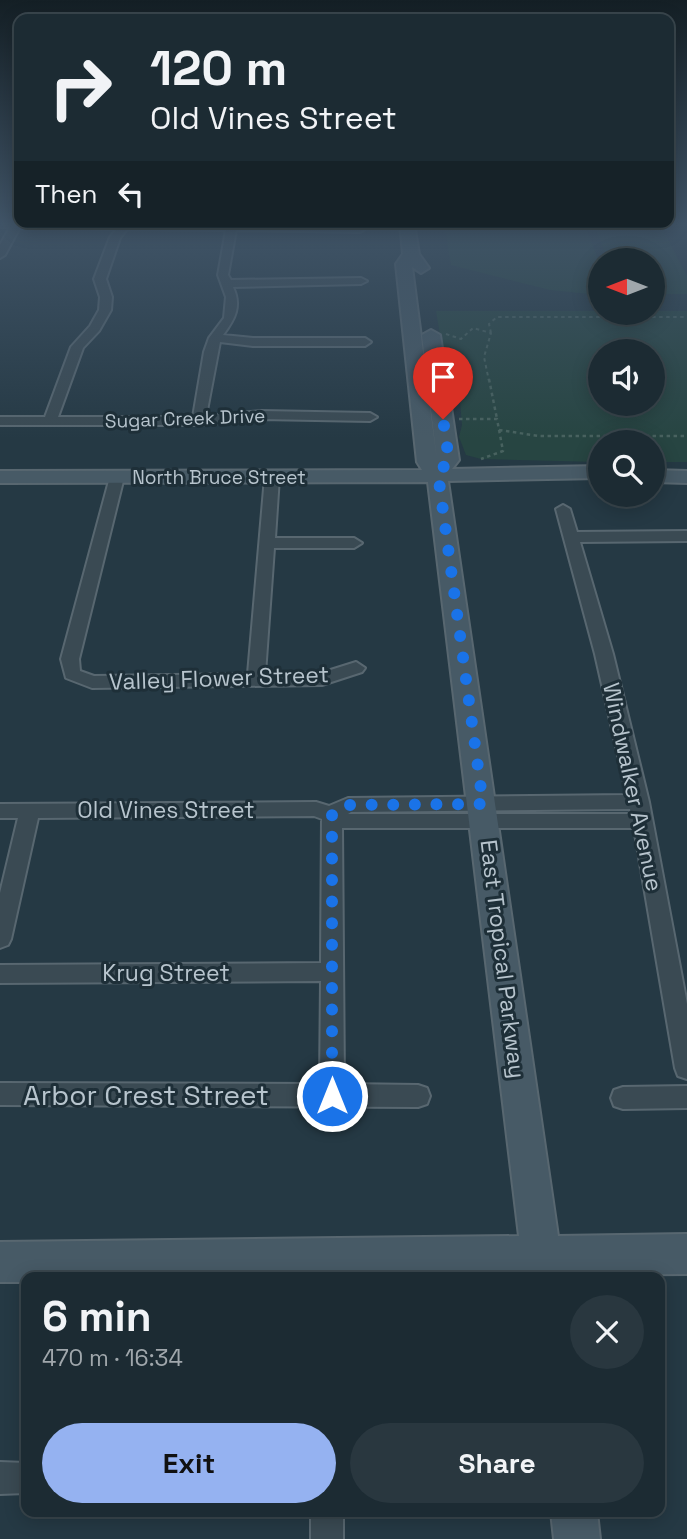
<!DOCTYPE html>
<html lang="en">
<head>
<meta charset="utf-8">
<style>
  :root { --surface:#1c2b33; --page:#29373f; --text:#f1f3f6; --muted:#a0a7ac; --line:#3a474e; --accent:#95b2f1 }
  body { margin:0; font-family:"Space Grotesk",sans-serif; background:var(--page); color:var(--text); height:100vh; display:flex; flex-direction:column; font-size:26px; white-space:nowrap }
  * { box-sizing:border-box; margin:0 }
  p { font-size:23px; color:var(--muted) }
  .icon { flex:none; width:38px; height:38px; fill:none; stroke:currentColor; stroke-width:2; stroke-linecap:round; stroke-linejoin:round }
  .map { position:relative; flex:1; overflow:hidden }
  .side { position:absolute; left:21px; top:1272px; width:644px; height:245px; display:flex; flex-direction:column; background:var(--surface); border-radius:14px; box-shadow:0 4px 18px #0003,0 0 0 2px var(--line) }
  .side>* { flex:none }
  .guide { position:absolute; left:14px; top:14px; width:660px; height:214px; border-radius:14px; box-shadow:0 4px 18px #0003,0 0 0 2px var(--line); background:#1c2b33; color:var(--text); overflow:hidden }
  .needle { width:46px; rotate:270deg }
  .fabs { position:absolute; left:588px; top:248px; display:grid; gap:14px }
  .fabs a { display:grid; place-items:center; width:77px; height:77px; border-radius:50%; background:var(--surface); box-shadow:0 4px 18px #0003,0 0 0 2px var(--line); font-size:35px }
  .pin { position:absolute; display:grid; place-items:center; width:60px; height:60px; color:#fff; margin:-72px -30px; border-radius:50% 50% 50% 0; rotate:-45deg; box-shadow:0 0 7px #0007 }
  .pin .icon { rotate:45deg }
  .me { position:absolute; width:77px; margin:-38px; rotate:0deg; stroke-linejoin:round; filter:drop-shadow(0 0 5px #0008) }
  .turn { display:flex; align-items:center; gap:24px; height:147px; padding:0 21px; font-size:32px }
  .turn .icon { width:91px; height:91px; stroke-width:2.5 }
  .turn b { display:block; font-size:49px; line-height:60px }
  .then { display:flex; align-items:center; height:66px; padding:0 21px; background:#0003; gap:14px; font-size:26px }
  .round { display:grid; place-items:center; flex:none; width:74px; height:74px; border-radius:37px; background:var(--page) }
  .overview { display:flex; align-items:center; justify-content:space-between; height:119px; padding:0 21px }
  h1 { font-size:42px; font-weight:600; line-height:52px }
  .primary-button { display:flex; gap:14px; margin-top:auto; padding:14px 21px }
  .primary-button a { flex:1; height:80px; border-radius:42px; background:var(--accent); color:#111; font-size:28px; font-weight:600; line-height:80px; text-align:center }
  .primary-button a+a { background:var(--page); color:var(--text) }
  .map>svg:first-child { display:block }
</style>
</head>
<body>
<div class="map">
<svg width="687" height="1539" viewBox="0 0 687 1539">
  <rect width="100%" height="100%" fill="#253944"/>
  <path fill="#274542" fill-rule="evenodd" d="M 444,223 L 584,223 L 600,264 L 600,295 L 550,290 L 451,265 Z
    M 595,228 L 662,228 L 687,276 L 687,294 L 653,294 L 653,261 L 609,261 Z
    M 436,311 L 687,311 L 687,462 L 653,462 L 653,443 L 600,443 L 600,462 L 481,459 L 466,455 L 459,437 L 462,425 L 460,401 L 449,388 ZM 600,352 L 653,352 L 653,404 L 600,404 Z"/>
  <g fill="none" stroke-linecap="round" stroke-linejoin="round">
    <defs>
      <path id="street" d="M 0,223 L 364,227 L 365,229 L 360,232 L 236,230 L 228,275 L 231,280 L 361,278 L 367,281 L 361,284 L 233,287 C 242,306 235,319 223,335 L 253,338 L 365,338 L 371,342 L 365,346 L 253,346 L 220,342 L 206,416 L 261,411 L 370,413 L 377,417 L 370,421 L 261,419 L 199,425 L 0,425 L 0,417 L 45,417 L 71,347 L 90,326 L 99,310 L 100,297 L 94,279 L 110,237 L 117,229 L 20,227 L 5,255 L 0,258 L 0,245 L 10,227 L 0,227 ZM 127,229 L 226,230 L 218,275 L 226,297 L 224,318 L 209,338 L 204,352 L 193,417 L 58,417 L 83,348 L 99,331 L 111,310 L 112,297 L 106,279 L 120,238 Z
        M 117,473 L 124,477 L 79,659 L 80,671 L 94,676 L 248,674 L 265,477 L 272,473 L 279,477 L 275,538 L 354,538 L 362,543 L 354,548 L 274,548 L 265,674 L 321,673 L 356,662 L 365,668 L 362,672 L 322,685 L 92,688 L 66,678 L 61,659 L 110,477 Z
        M 563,505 L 570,509 L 577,532 L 687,531 L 687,541 L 580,542 L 613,654 L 649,802 L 687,1004 L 687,1079 L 678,1076 L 675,1068 L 634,828 L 342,828 L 344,1084 L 418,1085 L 427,1088 L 430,1096 L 427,1104 L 418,1107 L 0,1105 L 0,1083 L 320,1084 L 321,981 L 0,983 L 0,965 L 321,963 L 322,819 L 314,816 L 38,818 L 11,939 L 8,945 L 0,948 L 0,893 L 18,818 L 0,818 L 0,804 L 316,802 L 329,806 L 348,798 L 627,795 L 595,654 L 556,509 ZM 630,809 L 631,814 L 348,814 L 351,812 Z
        M 687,1086 L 687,1108 L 623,1109 L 614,1106 L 611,1098 L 614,1090 L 623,1087 Z
        M 0,1462 L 26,1463 L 26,1493 L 0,1494 Z
        M 311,1512 L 343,1512 L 343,1539 L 311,1539 Z"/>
      <path id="secondary" d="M 400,223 L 414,223 L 419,254 L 429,268 L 421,273 L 412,267 L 437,461 L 422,335 L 431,330 L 440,335 L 459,460 L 452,469 L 600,466 L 600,478 L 448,481 L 558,1236 L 687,1234 L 687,1274 L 564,1275 L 564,1278 L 26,1278 L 26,1282 L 0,1282 L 0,1242 L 519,1236 L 428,482 L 0,483 L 0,471 L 422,470 L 417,462 L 396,264 L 403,254 Z
        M 653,470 L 687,471 L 687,483 L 653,482 Z
        M 551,1512 L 597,1512 L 600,1539 L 554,1539 Z"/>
    </defs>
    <use href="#street" stroke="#586770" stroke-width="4"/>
    <use href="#secondary" stroke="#586770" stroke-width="4"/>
    <path stroke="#48625f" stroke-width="2" stroke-dasharray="3.5 3.5" stroke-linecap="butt" d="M 491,333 L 489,324 L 497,317 L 687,317
      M 446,334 L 461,339 L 473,328 L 491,333 L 484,357 L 489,381"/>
    <path stroke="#48625f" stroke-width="2.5" stroke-dasharray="3.5 3.5" stroke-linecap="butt" d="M 489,379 L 497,419
      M 459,419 L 497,419 L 503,451 L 481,459
      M 499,430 L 539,436 L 687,436"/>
    <use href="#street" fill="#3a4a53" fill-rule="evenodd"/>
    <use href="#secondary" fill="#475a66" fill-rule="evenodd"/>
  </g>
  <linearGradient id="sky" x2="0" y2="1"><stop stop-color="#141f25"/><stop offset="0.51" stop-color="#405467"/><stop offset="1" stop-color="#405467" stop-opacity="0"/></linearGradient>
  <rect width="687" height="439" fill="url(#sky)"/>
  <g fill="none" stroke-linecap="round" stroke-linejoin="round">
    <path stroke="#1a73e8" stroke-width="12" stroke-dasharray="0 21.6" d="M 332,1096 L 332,814 L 348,805 L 483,804 L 438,474 L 449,460 L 443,419"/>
  </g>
  <g text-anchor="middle" stroke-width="6" stroke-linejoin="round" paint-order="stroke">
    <g font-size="19" fill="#b7c4cd" stroke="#1e2f38">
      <text transform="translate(185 418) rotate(-2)" y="7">Sugar Creek Drive</text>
      <text x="219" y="484">North Bruce Street</text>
    </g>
    <g font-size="23" fill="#b7c4cd" stroke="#1e2f38">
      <text transform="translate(219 678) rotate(-2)" y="8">Valley Flower Street</text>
      <text transform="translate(633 787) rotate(78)" y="8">Windwalker Avenue</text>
      <text x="166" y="818">Old Vines Street</text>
      <text transform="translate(503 959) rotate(83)" y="8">East Tropical Parkway</text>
      <text x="166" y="981">Krug Street</text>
    </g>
    <g font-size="28" fill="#b7c4cd" stroke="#1e2f38">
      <text x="146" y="1105">Arbor Crest Street</text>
    </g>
  </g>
</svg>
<div class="fabs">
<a><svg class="needle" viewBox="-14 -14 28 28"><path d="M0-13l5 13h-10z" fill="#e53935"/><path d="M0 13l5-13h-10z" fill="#a0a7ac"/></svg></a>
<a><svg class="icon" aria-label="sound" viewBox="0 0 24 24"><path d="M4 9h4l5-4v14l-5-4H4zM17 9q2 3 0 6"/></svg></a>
<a><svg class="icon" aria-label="search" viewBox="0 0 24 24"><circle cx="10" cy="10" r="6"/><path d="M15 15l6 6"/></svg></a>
</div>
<div class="pin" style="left:443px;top:419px;background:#d93025"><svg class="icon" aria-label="arrive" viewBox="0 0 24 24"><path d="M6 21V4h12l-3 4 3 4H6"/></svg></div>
<svg class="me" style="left:332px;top:1096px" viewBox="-20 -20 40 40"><circle r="17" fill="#1a73e8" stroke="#fff" stroke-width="3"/><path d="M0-11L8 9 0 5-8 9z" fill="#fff"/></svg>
<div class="guide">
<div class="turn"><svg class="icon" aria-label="right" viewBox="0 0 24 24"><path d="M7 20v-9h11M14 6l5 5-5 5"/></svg><div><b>120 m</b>Old Vines Street</div></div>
<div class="then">Then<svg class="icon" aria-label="left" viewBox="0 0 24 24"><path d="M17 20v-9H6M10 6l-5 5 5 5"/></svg></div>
</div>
<section class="side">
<div class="overview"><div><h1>6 min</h1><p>470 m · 16:34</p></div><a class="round"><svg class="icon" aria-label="close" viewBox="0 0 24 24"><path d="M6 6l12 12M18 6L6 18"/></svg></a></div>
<div class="primary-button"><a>Exit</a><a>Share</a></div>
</section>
</div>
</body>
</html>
